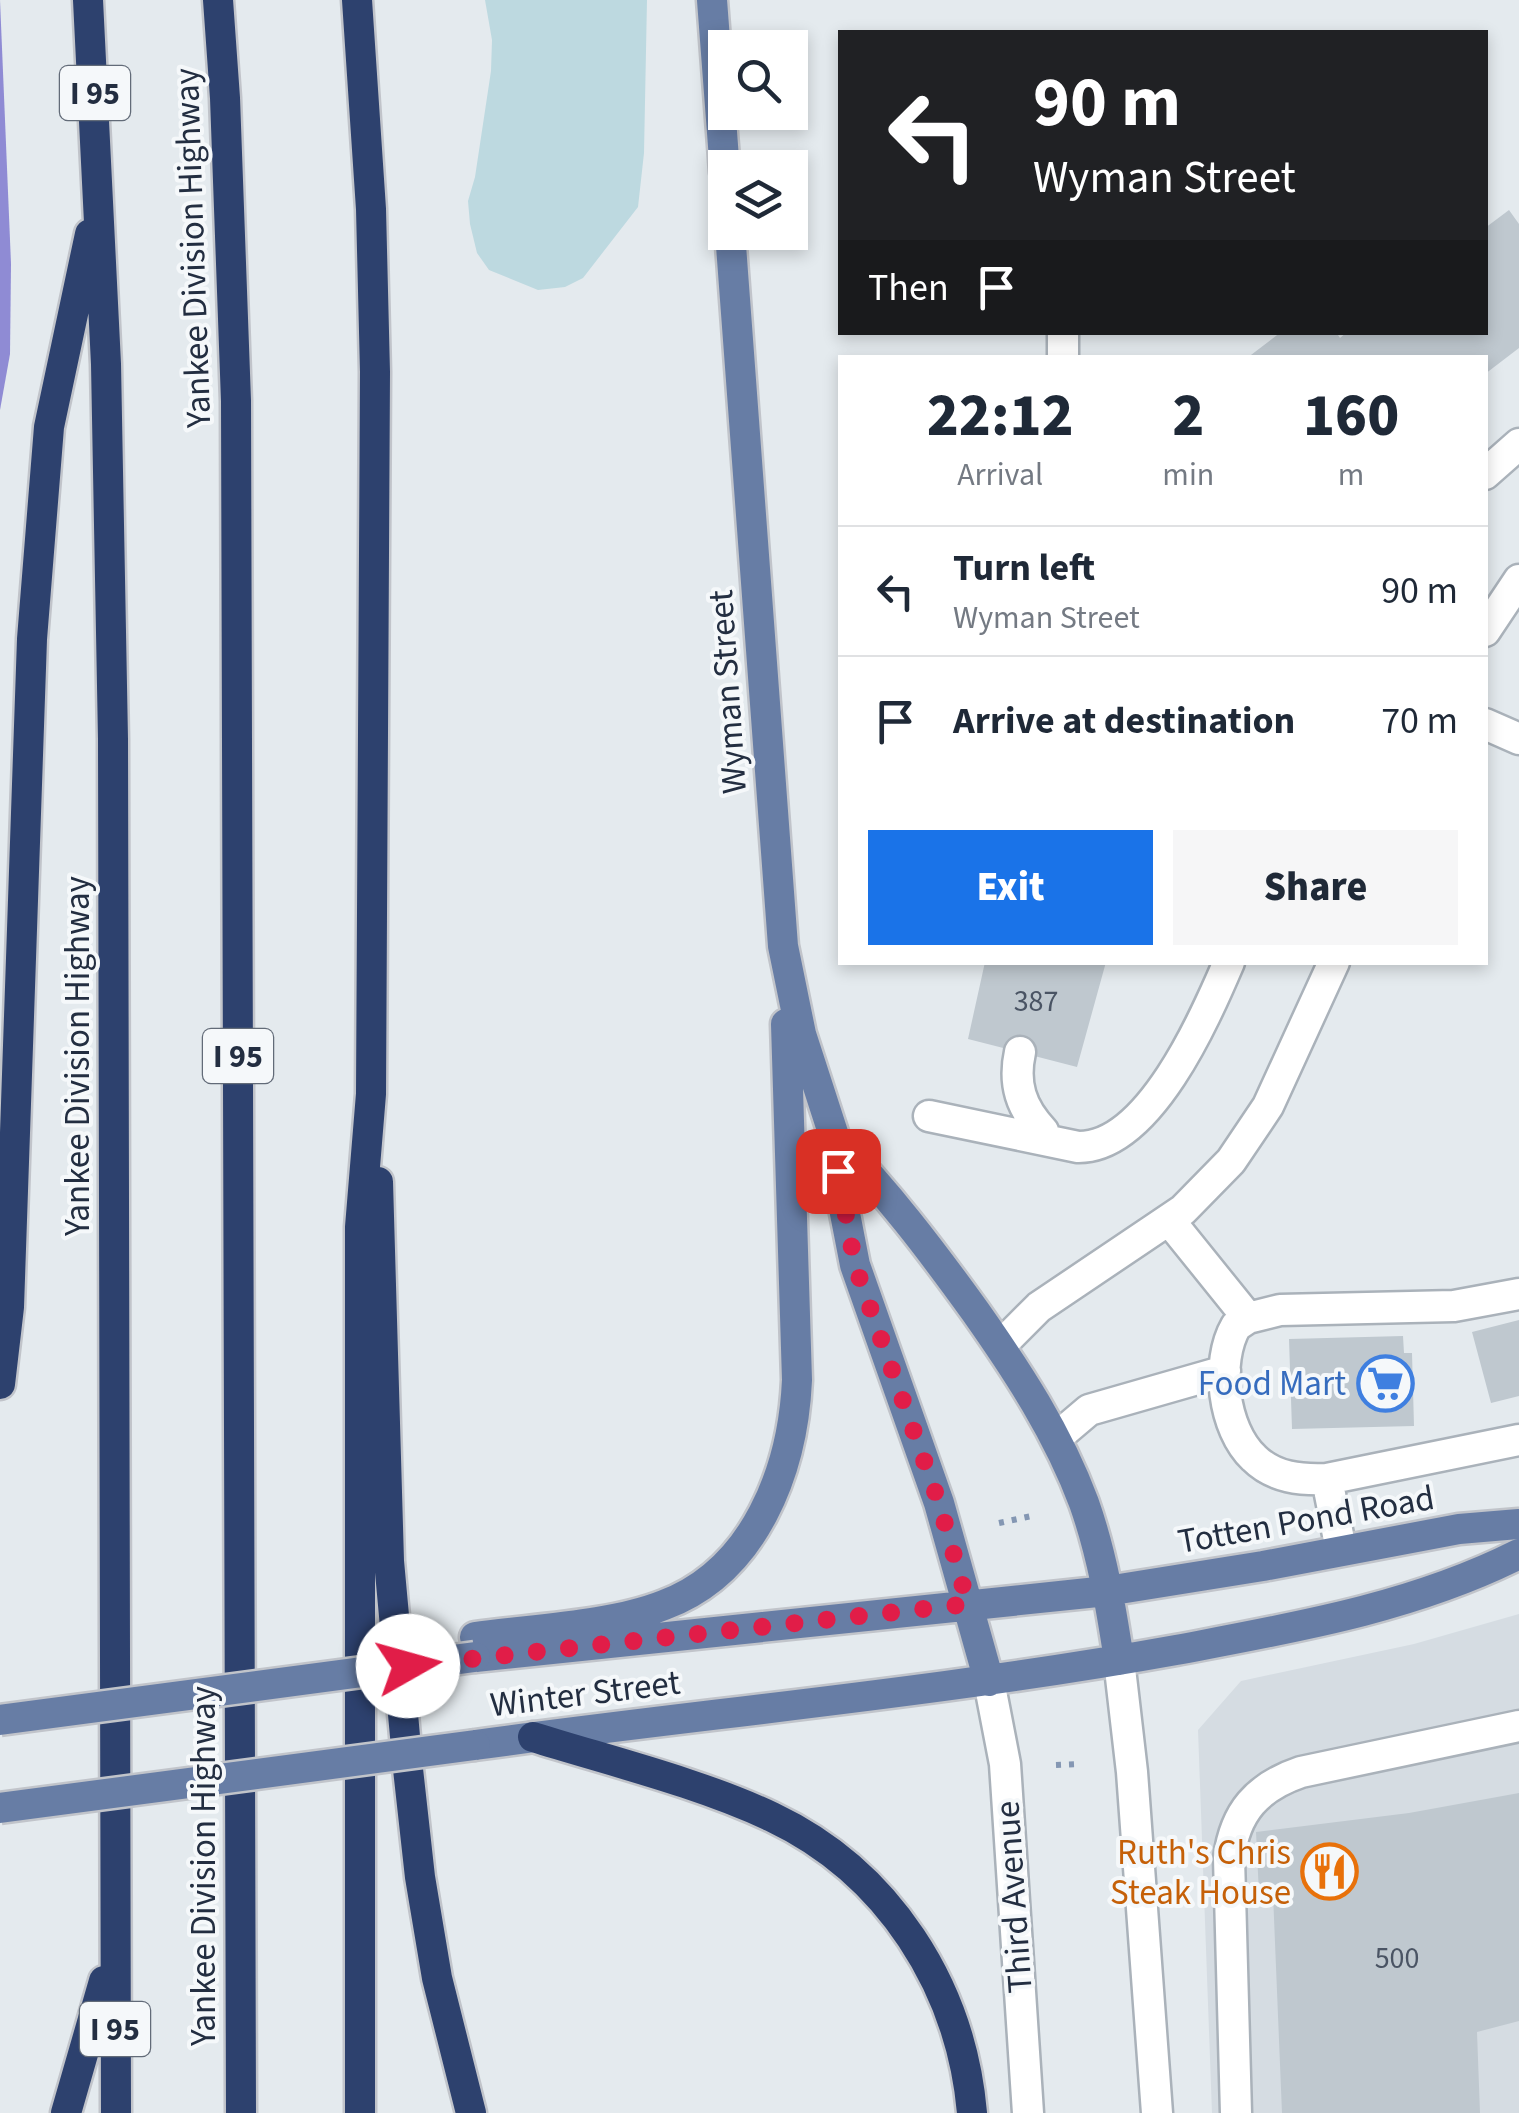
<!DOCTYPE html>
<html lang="en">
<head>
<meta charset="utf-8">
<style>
  :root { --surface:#fff; --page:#f6f6f7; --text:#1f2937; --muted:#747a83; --line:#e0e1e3; --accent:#1a73e8 }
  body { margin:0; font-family:"Source Sans 3",sans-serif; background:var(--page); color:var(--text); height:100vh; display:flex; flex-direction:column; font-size:38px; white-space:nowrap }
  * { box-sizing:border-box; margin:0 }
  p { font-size:32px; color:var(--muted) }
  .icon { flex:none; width:55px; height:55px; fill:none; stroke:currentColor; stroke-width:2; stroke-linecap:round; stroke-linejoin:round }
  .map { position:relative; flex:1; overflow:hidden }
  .panel { position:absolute; left:838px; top:355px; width:650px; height:610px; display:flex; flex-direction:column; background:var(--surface); border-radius:0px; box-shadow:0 5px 15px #0003 }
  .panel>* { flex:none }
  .guide { position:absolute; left:838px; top:30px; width:650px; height:305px; border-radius:0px; box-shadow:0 5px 15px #0003; background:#202124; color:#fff; overflow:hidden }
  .buttons { position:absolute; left:708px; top:30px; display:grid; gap:20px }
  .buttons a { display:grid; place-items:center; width:100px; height:100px; border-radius:0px; background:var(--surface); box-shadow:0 5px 15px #0003; font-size:50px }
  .pin { position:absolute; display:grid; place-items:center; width:85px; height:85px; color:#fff; margin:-42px; border-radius:20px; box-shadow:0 5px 15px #0006 }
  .me { position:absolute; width:110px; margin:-55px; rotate:83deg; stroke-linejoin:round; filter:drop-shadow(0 0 8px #0008) }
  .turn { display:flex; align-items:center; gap:35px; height:210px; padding:0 30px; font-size:45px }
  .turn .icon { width:130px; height:130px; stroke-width:2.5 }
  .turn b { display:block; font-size:70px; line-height:85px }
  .then { display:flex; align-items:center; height:95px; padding:0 30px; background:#0003; gap:20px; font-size:38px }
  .eta { display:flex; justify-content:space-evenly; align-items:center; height:170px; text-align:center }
  .eta b { font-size:60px; font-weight:800; line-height:70px }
  .primary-button { display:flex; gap:20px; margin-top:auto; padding:20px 30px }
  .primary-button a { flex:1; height:115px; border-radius:0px; background:var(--accent); color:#fff; font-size:40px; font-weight:800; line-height:115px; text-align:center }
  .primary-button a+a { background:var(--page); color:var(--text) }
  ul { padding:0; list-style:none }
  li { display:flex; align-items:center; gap:30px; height:130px; padding:0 30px; border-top:2px solid var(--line) }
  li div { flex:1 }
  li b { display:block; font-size:38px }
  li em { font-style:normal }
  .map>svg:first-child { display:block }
</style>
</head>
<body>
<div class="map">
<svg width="1519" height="2113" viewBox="0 0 1519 2113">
  <rect width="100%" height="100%" fill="#e4eaee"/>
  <path fill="#d5dce2" d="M 1519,1614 L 1519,2113 L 1212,2113 L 1198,1730 L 1241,1681 L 1414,1644 Z"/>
  <path fill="#bdd9e0" d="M 485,0 L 647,0 L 644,153 L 638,207 L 583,278 L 565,287 L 538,290 L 489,270 L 477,253 L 470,224 L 468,201 L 475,177 L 491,71 L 492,40 Z"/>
  <path fill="#8f8bd4" d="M 0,0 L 11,264 L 10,354 L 0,410 Z"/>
  <path fill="#bfc8cf" d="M 1509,210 L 1519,224 L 1519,348 L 1485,374 L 1485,358 L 1247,358 L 1281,332 L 1336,332 L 1340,338 L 1347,332 L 1485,332 L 1485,228 Z
    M 985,962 L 1106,962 L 1077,1067 L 968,1039 Z
    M 1519,1320 L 1519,1396 L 1491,1403 L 1472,1332 Z
    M 1403,1336 L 1404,1353 L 1412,1353 L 1414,1426 L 1292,1429 L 1289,1339 Z
    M 1519,1793 L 1519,2021 L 1477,2032 L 1480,2113 L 1282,2113 L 1273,1894 L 1259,1894 L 1256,1832 L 1409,1813 Z"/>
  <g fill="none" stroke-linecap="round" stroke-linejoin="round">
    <defs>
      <path id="minor" d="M 1063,358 L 1063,332
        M 1485,474 L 1519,444
        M 1485,631 L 1519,580
        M 1485,724 L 1519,739
        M 1020,1052 C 1013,1084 1021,1108 1043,1131 L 1026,1129
        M 929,1116 L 1078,1147 C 1149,1148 1205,1018 1229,962
        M 1169,1220 L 1248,1318
        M 1519,1294 L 1454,1306 L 1280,1310 L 1248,1318 L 1236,1326 C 1215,1362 1223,1429 1254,1458 C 1274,1478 1301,1480 1327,1479 L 1519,1440
        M 1000,1346 L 1039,1307 L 1183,1210 L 1231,1161 L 1268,1106 L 1334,962
        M 1056,1438 L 1089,1410 L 1225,1371
        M 1327,1479 L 1341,1550
        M 1119,1660 L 1132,1772 L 1157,2113
        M 989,1681 L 1005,1764 L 1028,2113
        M 1236,2113 L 1229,1858 C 1235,1812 1257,1787 1301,1772 L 1519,1726"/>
      <path id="major" d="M 712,0 L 725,172
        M 730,232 L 783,946 L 801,1034 L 835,1139 L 841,1193 L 855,1265 L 939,1503 L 989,1681
        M 835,1139 C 887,1192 931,1250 975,1311 C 1018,1372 1058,1433 1084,1503 C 1102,1554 1111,1607 1119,1660
        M 475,1637 C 532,1629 611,1626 664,1605 C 755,1571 793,1470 797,1380 L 786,1024
        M 475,1657 L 1107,1591 L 1263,1566 L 1459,1529 L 1519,1524
        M 475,1745 C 709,1713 944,1692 1176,1650 C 1292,1628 1412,1608 1519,1554"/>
      <path id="highway" d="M 88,0 L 106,364 L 113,739 L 116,2113
        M 218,0 L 225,98 L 236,401 L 241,2113
        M 357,0 L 371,209 L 375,372 L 371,1094 L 360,1227 L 360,2113
        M 378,1182 L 389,1561 L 408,1769 L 420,1877 L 437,1978 L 471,2113
        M 0,1384 L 9,1307 L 32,639 L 49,427 L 90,234
        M 533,1737 C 610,1761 700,1783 772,1817 C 888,1872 961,1986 972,2113
        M 66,2113 L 104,1981"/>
    </defs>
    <use href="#minor" stroke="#aab2ba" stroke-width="35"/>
    <use href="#major" stroke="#c1c4ca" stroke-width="35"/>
    <use href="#highway" stroke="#c1c4ca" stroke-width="35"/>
    <path stroke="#8497b3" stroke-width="6" stroke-dasharray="5 8" stroke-linecap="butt" d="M 999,1523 L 1036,1515
      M 1056,1765 L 1080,1764"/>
    <use href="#minor" stroke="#fff" stroke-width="30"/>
    <use href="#major" stroke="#677da5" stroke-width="30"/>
    <use href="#highway" stroke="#2d416e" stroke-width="30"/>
    <defs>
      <path id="major-bridge" d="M 0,1720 L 475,1657
        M 0,1808 L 475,1745"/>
    </defs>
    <use href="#major-bridge" stroke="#c1c4ca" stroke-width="35" stroke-linecap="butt"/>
    <use href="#major-bridge" stroke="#677da5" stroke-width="30"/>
  </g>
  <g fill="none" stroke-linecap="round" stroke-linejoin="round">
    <path stroke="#e11d48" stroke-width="18" stroke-dasharray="0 32.4" d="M 408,1666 L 968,1604 L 939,1503 L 855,1265 L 838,1171"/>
  </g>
  <defs>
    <symbol id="supermarket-ring" viewBox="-11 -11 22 22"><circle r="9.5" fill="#f5f8fa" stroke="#3f7fe0" stroke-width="1.5"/><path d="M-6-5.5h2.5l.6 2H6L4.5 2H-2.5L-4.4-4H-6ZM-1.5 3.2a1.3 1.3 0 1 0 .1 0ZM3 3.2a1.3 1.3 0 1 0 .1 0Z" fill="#3f7fe0"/></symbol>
    <symbol id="restaurant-ring" viewBox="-11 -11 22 22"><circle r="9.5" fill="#f5f8fa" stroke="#e8710a" stroke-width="1.5"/><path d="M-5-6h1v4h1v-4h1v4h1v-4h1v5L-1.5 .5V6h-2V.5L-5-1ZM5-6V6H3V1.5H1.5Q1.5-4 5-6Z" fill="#e8710a"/></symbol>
  </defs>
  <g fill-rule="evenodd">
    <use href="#supermarket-ring" x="1354" y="1352" width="63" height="63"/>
    <use href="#restaurant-ring" x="1298" y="1840" width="63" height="63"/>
  </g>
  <g text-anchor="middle" stroke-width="8" stroke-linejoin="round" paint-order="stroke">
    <g font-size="30" fill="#4a5464">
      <text x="1036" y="1011">387</text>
      <text x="1397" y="1968">500</text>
    </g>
    <g fill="#f5f8fa" stroke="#626b78" stroke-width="2.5">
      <rect x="60" y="66" width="70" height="54" rx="8"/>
      <rect x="203" y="1029" width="70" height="54" rx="8"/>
      <rect x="80" y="2002" width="70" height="54" rx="8"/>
    </g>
    <g font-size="32" font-weight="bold" fill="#232e41">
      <text x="95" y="104">I 95</text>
      <text x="238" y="1067">I 95</text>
      <text x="115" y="2040">I 95</text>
    </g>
    <g font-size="35" fill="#232e41" stroke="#f5f8fa">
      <text transform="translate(192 248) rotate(-92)" y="12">Yankee Division Highway</text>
      <text transform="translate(727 692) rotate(-94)" y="12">Wyman Street</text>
      <text transform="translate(77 1056) rotate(-90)" y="12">Yankee Division Highway</text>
      <text transform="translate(1306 1519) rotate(-10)" y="12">Totten Pond Road</text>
      <text transform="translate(585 1693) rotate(-7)" y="12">Winter Street</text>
      <text transform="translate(203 1866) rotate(-90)" y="12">Yankee Division Highway</text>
      <text transform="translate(1013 1897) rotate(-94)" y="12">Third Avenue</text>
    </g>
    <g font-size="35" fill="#366cbe" stroke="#f5f8fa" text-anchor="end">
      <text x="1346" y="1395">Food Mart</text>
    </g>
    <g font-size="35" fill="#c56008" stroke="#f5f8fa" text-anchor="end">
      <text x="1291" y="1864">Ruth's Chris<tspan x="1291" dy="40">Steak House</tspan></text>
    </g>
  </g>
</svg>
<div class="buttons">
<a><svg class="icon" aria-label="search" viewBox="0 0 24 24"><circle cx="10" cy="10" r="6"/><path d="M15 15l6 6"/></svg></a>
<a><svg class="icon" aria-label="layers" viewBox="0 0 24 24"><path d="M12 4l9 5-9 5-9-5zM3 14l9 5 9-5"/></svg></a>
</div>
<div class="pin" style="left:838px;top:1171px;background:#d93025"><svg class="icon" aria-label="arrive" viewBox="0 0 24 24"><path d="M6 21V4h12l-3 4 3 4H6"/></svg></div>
<svg class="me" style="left:408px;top:1666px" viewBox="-20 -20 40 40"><circle r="19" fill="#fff"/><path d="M0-13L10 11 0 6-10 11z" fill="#e11d48"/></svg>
<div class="guide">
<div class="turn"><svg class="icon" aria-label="left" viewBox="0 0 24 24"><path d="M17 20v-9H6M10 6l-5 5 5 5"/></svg><div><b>90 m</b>Wyman Street</div></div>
<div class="then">Then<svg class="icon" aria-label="arrive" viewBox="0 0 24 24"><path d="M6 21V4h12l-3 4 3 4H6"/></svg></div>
</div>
<section class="panel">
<div class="eta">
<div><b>22:12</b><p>Arrival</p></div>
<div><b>2</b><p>min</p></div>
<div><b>160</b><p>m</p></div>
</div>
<ul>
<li><svg class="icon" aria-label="left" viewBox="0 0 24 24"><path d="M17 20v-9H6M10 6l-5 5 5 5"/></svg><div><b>Turn left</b><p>Wyman Street</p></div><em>90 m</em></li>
<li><svg class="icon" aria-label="arrive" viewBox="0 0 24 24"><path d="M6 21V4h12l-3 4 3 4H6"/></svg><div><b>Arrive at destination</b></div><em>70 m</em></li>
</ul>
<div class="primary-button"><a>Exit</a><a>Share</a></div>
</section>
</div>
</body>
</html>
